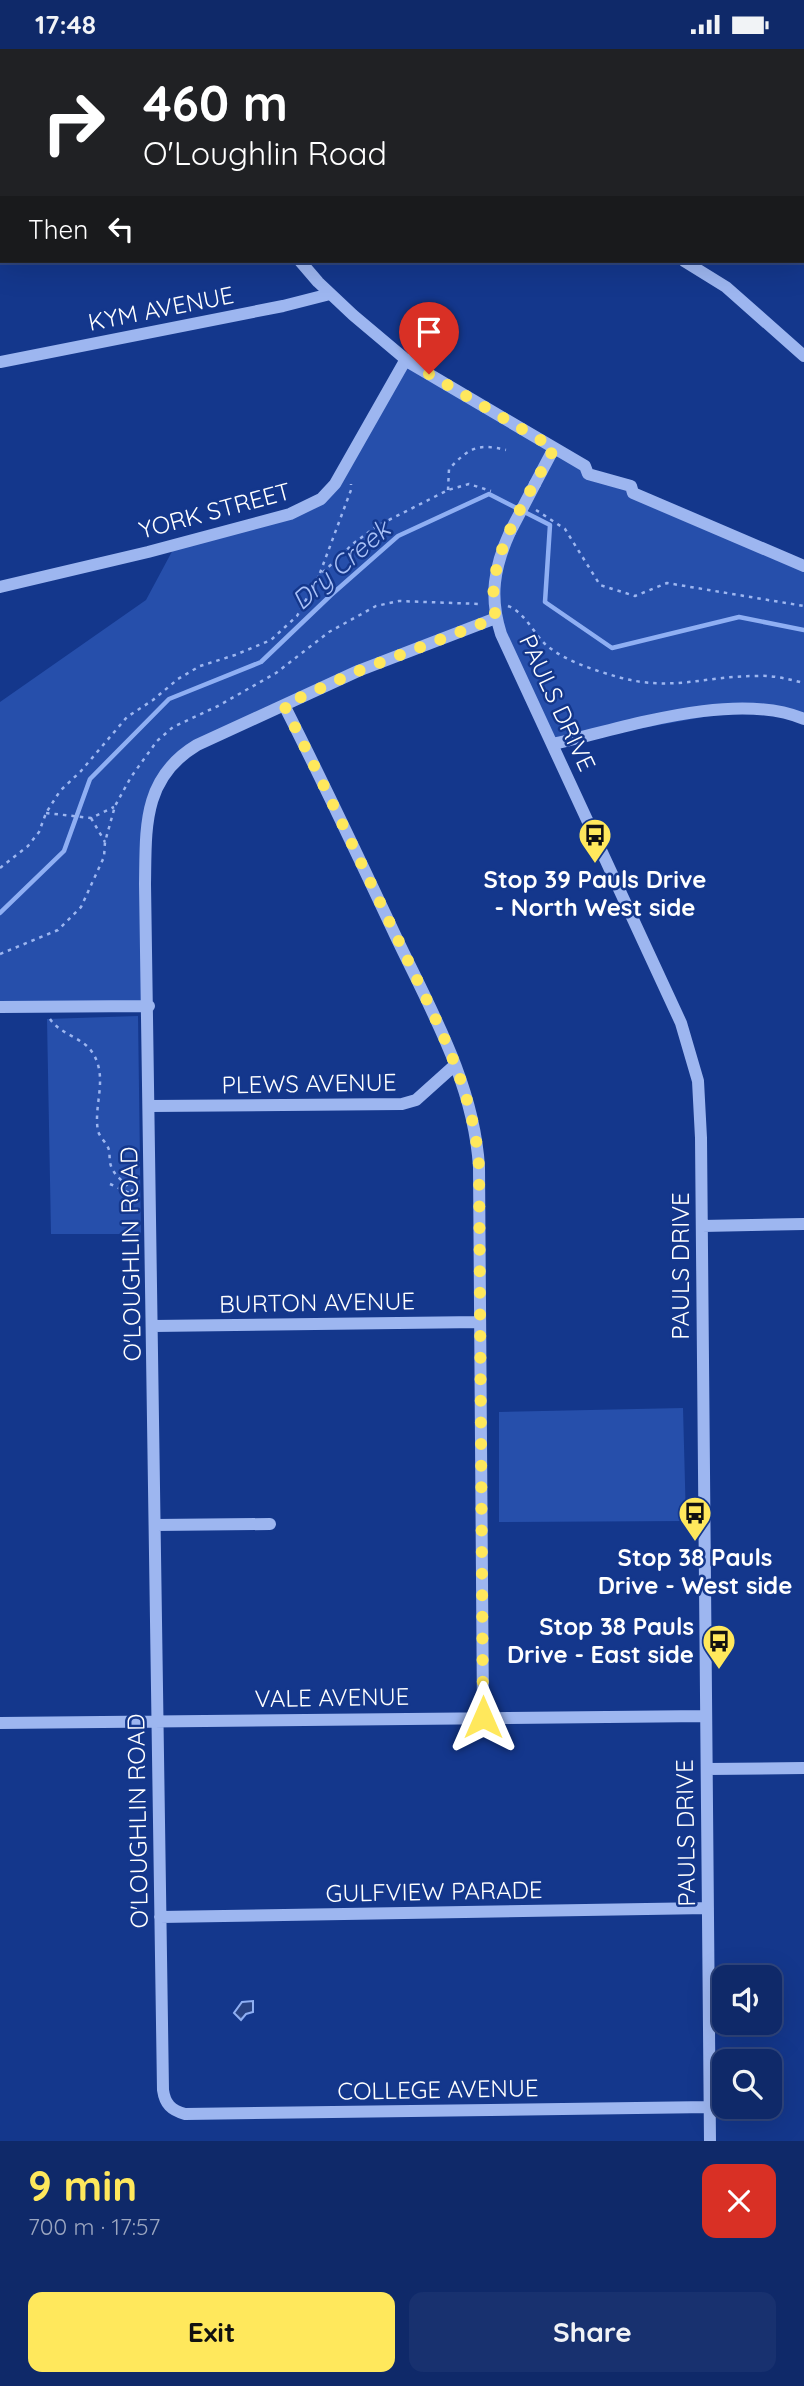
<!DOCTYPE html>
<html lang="en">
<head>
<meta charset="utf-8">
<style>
  :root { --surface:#0f2969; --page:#18316f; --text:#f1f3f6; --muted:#9ba6c0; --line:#2f457d; --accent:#ffe85c }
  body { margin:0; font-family:Quicksand,sans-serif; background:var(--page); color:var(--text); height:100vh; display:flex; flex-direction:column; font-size:26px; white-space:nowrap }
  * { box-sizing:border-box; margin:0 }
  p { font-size:23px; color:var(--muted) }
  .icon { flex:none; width:38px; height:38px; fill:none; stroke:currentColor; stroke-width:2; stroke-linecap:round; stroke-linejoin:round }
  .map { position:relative; height:2092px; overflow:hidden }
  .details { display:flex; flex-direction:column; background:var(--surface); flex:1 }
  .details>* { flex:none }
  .hud { position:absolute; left:0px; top:0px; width:805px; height:214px; box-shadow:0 7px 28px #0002,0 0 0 2px var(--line); background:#202124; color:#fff; overflow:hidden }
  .fabs { position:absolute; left:712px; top:1916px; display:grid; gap:14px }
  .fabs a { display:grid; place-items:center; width:70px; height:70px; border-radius:14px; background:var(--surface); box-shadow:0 7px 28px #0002,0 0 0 2px var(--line); font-size:35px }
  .pin { position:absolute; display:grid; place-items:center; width:60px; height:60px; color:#fff; margin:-72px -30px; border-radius:50% 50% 50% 0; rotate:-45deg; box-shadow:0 0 7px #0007 }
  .pin .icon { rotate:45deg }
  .me { position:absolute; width:77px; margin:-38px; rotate:0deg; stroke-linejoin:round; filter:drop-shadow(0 0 5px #0008) }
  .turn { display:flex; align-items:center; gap:24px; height:147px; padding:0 28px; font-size:32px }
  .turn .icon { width:91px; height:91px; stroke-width:2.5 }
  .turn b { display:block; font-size:49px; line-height:60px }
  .then { display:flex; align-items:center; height:66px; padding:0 28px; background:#0003; gap:14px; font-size:26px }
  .round { display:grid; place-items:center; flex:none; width:74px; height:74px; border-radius:14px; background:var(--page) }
  .summary { display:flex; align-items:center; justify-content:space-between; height:119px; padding:0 28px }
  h1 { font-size:42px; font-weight:700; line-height:52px; color:var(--accent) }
  .button { display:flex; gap:14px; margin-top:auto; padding:14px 28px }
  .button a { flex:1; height:80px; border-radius:14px; background:var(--accent); color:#111; font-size:28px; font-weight:700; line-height:80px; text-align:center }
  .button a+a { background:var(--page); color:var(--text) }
  .status { display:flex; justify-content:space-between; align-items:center; height:49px; padding:0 35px; background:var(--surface); direction:ltr }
  .status svg { height:19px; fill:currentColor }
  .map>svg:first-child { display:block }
</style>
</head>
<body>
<div class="status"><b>17:48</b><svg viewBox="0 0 49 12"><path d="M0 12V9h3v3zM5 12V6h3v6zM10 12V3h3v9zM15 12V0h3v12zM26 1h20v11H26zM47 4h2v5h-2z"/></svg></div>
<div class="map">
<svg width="804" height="2092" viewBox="0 0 804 2092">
  <defs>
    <pattern id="water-ripples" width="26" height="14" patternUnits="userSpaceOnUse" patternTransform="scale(1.75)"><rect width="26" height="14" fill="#284283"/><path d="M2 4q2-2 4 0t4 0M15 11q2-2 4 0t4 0" fill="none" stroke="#485e96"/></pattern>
  </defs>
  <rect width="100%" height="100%" fill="#14378c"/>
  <path fill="#264fab" d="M 0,0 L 109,0 L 2,2 L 0,66 Z
    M 406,310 L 585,417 L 804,516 L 804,671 L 755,659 L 553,695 L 495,564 L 190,700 L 159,733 L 149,759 L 149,957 L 0,958 L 0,653 L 146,551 L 176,495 L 290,465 L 330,441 Z
    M 138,967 L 141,1185 L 51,1185 L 47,970 Z
    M 683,1359 L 686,1472 L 499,1473 L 499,1363 Z"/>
  <path fill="url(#water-ripples)" stroke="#8faff3" stroke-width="2" d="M 253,1952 L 253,1963 L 246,1965 L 241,1971 L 234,1964 L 242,1953 Z"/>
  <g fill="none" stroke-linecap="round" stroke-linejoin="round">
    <path stroke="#8faff3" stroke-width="4.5" d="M 0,864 L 64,802 L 90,730 L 169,650 L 261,613 L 331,546 L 398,487 L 489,445 L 550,476 L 545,553 L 612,599 L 739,568 L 804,581"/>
    <path stroke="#9db6f0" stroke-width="2.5" stroke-dasharray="3.5 5" stroke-linecap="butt" d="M 448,441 L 449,420 C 469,399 477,394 506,401
      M 536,461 L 565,480 L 600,536 L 635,547 L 667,534 L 804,557
      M 320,524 L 351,441 L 351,435
      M 508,557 C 524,563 533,583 545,595 C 564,612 594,621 618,628 C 671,643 705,627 756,627 C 773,626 788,630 804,634
      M 46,764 L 91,769 L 114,758
      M 91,769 L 105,793
      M 0,819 L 28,797 L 39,783 L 46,764 L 60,742 L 81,722 L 127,668 L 153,651 L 178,630 L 200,617 L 235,606 L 271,591 L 297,567 L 319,527 L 354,494 L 377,477 L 448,441 L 469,435 L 491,442
      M 0,905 L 58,881 L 81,858 L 104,808 L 105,793 L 115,757 L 131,728 L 157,692 L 173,678 L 218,657 L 276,624 L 329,583 L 376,557 L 399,552 L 481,555
      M 50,970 C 61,986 82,988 92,1003 C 109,1028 93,1056 98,1082 C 100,1089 107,1094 109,1101 C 110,1106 109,1112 111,1117 C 115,1129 128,1135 135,1145
      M 110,1135 L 136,1147"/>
    <path stroke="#9db6f0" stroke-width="12" d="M 207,0 L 207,2
      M 450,0 L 450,2
      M 722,0 L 725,2
      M 803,46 L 804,46
      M 300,212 L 318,233 L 353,266 L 410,314 L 585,417 L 588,425 L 631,437 L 633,444 L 804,517
      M 684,212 L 726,238 L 804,307
      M 0,313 L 283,257 L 330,245
      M 535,435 L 554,399
      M 510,483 C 494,518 489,548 501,585 L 681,974 L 698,1032 L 701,1089 L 710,2092
      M 0,538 L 148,503 L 290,465 L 321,450 L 335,435 L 406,310
      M 496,569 L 358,622 L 197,696 C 142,729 146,779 145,835 L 163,2041 C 165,2055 171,2061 185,2065 L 710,2058
      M 284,656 C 323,733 360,811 397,890 C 432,963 474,1036 479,1118 L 483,1668
      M 553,695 C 624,679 735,641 804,670
      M 0,958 L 149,957
      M 150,1057 L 402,1055 L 416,1051 L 455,1016
      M 702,1177 L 804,1175
      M 153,1277 L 480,1273
      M 155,1476 L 270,1475
      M 0,1674 L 706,1667
      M 707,1720 L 804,1719
      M 160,1868 L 708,1859"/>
    <path stroke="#9db6f0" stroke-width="12" d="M 510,483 L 535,435"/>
  </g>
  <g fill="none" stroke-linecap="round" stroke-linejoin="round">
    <path stroke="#ffe85c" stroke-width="12" stroke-dasharray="0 21.6" d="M 429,325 L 554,399 C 528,450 482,510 496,569 L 358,622 L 284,656 C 324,736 363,818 402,899 C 435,970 474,1039 479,1118 L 483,1668"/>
  </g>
  <defs>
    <symbol id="bus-pin" viewBox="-11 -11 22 30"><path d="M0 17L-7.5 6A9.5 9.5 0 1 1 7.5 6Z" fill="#ffe85c" stroke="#14378c"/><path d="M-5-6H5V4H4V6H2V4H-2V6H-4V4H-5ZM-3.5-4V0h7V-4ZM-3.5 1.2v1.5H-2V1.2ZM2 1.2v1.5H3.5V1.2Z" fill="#111"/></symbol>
  </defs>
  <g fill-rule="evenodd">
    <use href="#bus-pin" x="576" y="767" width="38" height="52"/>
    <use href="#bus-pin" x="676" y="1445" width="38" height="52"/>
    <use href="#bus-pin" x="700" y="1573" width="38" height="52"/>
  </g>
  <g text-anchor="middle" stroke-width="5" stroke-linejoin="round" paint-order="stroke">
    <g font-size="24" fill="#fff" stroke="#14378c">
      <text transform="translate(161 260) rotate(-11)" y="8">KYM AVENUE</text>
      <text transform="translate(215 462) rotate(-15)" y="8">YORK STREET</text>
      <text transform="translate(557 654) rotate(65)" y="8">PAULS DRIVE</text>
      <text transform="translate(309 1035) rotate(-1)" y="8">PLEWS AVENUE</text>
      <text transform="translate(131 1205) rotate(-91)" y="8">O'LOUGHLIN ROAD</text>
      <text transform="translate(681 1217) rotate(-90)" y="8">PAULS DRIVE</text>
      <text transform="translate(317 1254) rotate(-1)" y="8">BURTON AVENUE</text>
      <text transform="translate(332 1649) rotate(-1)" y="8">VALE AVENUE</text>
      <text transform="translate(138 1772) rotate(-91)" y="8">O'LOUGHLIN ROAD</text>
      <text transform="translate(686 1784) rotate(-91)" y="8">PAULS DRIVE</text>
      <text transform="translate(434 1843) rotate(-1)" y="8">GULFVIEW PARADE</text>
      <text transform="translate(438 2041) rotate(-1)" y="8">COLLEGE AVENUE</text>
    </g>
    <g font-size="24" font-weight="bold" fill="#fff" stroke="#14378c">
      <text x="595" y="839">Stop 39 Pauls Drive<tspan x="595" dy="28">- North West side</tspan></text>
      <text x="695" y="1517">Stop 38 Pauls<tspan x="695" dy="28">Drive - West side</tspan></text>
      <text x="694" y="1586" text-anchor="end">Stop 38 Pauls<tspan x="694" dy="28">Drive - East side</tspan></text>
    </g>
    <g font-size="26" font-style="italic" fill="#a9c1f7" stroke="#14378c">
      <text transform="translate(341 516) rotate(-41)" y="9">Dry Creek</text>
    </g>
  </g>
</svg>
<div class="fabs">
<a><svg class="icon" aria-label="sound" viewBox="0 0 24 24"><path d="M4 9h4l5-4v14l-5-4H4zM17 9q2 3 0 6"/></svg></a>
<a><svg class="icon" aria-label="search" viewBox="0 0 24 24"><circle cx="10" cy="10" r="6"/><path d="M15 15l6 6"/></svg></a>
</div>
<div class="pin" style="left:429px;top:325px;background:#d93025"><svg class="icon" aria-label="arrive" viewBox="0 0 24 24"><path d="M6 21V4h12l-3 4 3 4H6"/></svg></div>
<svg class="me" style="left:483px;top:1668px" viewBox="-20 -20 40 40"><path d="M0-17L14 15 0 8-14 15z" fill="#ffe85c" stroke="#fff" stroke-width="4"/></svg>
<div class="hud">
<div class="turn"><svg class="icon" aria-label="right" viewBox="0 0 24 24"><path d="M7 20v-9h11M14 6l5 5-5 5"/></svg><div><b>460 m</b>O'Loughlin Road</div></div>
<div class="then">Then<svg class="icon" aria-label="left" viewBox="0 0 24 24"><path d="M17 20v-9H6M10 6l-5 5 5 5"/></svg></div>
</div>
</div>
<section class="details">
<div class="summary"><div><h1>9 min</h1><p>700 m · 17:57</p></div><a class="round" style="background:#d93025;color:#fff"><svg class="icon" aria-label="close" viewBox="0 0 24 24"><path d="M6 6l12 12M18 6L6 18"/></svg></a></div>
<div class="button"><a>Exit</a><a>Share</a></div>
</section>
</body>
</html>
